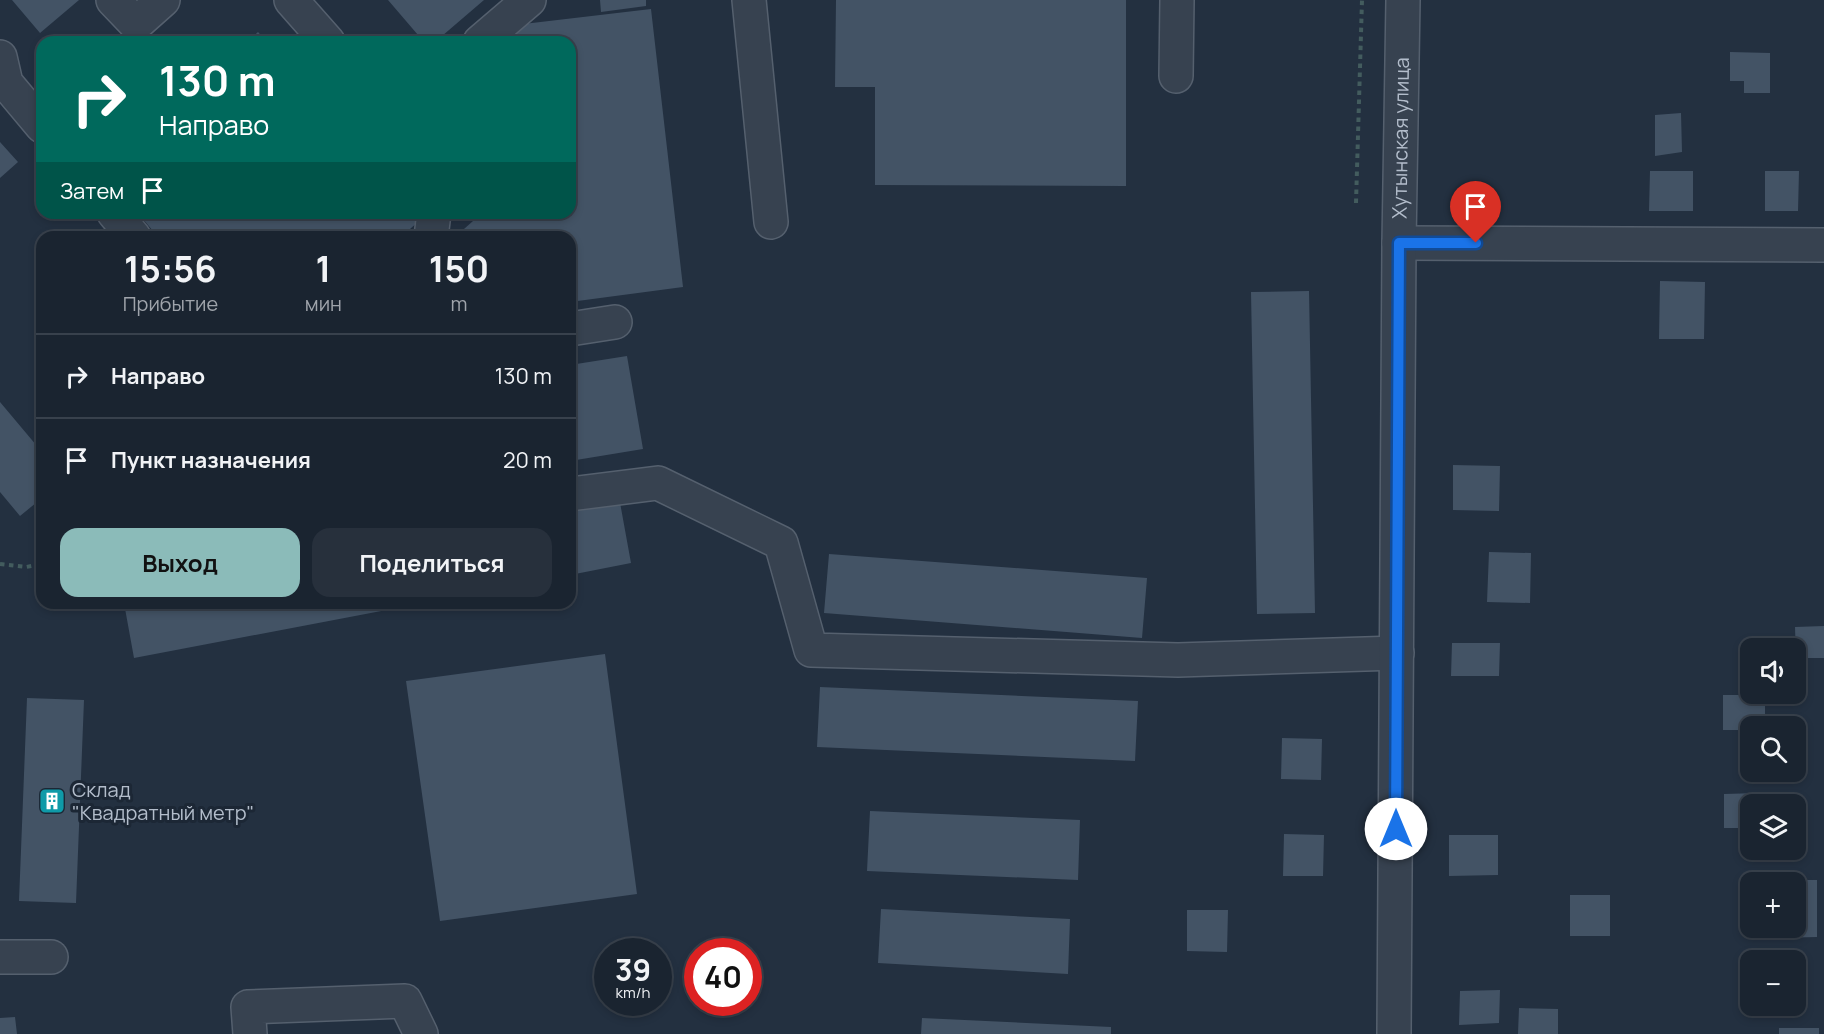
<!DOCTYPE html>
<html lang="ru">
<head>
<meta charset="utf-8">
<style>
  :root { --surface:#1a2430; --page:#27303c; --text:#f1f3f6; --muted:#9fa4ab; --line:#38414c; --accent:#8bbbb9 }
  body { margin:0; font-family:Manrope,sans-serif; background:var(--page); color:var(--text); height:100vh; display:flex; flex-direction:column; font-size:22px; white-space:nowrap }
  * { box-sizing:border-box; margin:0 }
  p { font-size:20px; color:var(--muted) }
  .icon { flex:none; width:33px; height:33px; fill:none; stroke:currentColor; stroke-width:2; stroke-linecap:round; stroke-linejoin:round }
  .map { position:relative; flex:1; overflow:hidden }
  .panel { position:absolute; left:36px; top:231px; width:540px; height:378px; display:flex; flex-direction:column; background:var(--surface); border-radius:18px; box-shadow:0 3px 9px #0003,0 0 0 2px var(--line) }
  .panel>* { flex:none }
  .hud { position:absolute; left:36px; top:36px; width:540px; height:183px; border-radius:18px; box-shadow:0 3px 9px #0003,0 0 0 2px var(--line); background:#00695c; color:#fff; overflow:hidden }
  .fabs { position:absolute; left:1740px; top:638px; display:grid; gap:12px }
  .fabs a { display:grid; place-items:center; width:66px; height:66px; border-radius:12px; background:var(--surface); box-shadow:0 3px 9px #0003,0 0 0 2px var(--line); font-size:30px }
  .speed { position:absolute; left:594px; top:938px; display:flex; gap:12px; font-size:30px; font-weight:700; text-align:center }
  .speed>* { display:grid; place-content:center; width:78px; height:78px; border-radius:50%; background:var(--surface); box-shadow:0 3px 9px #0003,0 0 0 2px var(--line); line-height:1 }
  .speed small { font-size:15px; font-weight:400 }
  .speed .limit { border:9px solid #d22; background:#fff; color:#111 }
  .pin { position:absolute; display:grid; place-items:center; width:51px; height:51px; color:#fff; margin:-62px -26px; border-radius:50% 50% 50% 0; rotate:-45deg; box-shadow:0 0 6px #0007 }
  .pin .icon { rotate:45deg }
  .me { position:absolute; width:66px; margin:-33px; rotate:0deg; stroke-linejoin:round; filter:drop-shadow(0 0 4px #0008) }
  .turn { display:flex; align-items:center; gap:21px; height:126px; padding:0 24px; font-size:27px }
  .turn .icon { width:78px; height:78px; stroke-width:2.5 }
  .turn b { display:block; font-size:42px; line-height:51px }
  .then { display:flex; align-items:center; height:57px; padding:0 24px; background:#0003; gap:12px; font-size:22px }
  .eta { display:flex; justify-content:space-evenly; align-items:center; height:102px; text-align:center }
  .eta b { font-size:36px; font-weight:700; line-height:42px }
  .action { display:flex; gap:12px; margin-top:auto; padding:12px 24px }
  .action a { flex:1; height:69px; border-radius:18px; background:var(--accent); color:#111; font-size:24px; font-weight:700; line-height:69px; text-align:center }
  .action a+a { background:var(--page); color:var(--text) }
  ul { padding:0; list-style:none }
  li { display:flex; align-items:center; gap:18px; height:84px; padding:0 24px; border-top:2px solid var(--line) }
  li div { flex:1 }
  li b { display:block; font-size:22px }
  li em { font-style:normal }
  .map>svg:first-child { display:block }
</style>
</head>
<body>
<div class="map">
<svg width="1824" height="1034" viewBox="0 0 1824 1034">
  <rect width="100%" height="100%" fill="#233040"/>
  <path fill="#435365" d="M 12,0 L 79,0 L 40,33 Z
    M 388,0 L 484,0 L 435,42 L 424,42 Z
    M 600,0 L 646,0 L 646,6 L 601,12 Z
    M 836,0 L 1126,0 L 1126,186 L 875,185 L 875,87 L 835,87 Z
    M 651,9 L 683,287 L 570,302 L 570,237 L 455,237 L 482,213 L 570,213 L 570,42 L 517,42 L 515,25 Z
    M 258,32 L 267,42 L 247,42 Z
    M 1730,52 L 1770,53 L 1770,93 L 1744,93 L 1744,81 L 1730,81 Z
    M 1681,113 L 1682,152 L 1655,156 L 1655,115 Z
    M 0,142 L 18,162 L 0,178 Z
    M 1650,171 L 1693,171 L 1693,211 L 1649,211 Z
    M 1765,171 L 1799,171 L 1798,211 L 1765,211 Z
    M 138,213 L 412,213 L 419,221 L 401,237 L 158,237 Z
    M 1660,281 L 1705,282 L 1704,339 L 1659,339 Z
    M 1309,291 L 1315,613 L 1257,614 L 1251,292 Z
    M 627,356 L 643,449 L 570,461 L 570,365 Z
    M 0,402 L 42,452 L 42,498 L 20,516 L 0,492 Z
    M 1453,465 L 1500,466 L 1499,511 L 1453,510 Z
    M 619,497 L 631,563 L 570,575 L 570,506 Z
    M 1489,552 L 1531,553 L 1530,603 L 1487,602 Z
    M 829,554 L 1147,578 L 1142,638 L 824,613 Z
    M 124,603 L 418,603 L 418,604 L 134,658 Z
    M 1824,626 L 1824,658 L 1796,658 L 1795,627 Z
    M 1452,643 L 1500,643 L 1499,676 L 1451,676 Z
    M 605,654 L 637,894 L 440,921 L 406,681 Z
    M 820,687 L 1138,701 L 1135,761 L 817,747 Z
    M 1723,695 L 1765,695 L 1765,726 L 1750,726 L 1750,730 L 1723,730 Z
    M 27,698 L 84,700 L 76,903 L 19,901 Z
    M 1282,738 L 1322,739 L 1321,780 L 1281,779 Z
    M 1759,793 L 1759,804 L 1750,804 L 1750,828 L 1724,828 L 1724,794 Z
    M 870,811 L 1080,820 L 1078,880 L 867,871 Z
    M 1284,834 L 1324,835 L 1323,876 L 1283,876 Z
    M 1449,835 L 1498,835 L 1498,875 L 1449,876 Z
    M 1775,880 L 1817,880 L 1817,937 L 1775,938 L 1775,927 L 1796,927 L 1796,882 L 1775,882 Z
    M 1570,895 L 1610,895 L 1610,936 L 1570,936 Z
    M 881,909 L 1070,919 L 1068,974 L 878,963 Z
    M 1187,910 L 1228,910 L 1227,952 L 1187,951 Z
    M 1500,990 L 1499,1023 L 1459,1025 L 1460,991 Z
    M 1519,1008 L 1558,1009 L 1558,1034 L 1518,1034 Z
    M 15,1017 L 17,1034 L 0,1034 L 0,1018 Z
    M 922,1018 L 1111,1027 L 1111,1034 L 921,1034 Z
    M 1779,1028 L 1819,1028 L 1819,1034 L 1779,1034 Z"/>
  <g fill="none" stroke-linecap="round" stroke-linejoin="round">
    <defs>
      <g id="minor">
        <path d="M 113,0 L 136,24 L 163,0"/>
        <path d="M 291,0 L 328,42"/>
        <path d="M 749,0 L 771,222"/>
        <path d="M 480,42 L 529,0"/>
        <path d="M 0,57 L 6,83 L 42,126"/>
        <path d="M 1176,76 L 1177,0"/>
        <path d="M 114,213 L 134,237"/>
        <path d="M 431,237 L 434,213"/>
        <path d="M 1399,243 L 1824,245"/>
        <path d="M 570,329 L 615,322"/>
        <path d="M 570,494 L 658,483 L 781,543 L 811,650 L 1178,660 L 1397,653"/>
        <path d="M 0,957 L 51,957"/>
        <path d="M 250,1034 L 248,1007 L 405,1001 L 421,1034"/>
        <path id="s1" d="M 1394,1034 L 1399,243 L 1403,0"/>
      </g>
    </defs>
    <use href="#minor" stroke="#55606e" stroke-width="36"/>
    <path stroke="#435c5e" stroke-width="4" stroke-dasharray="4.5 4.5" stroke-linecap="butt" d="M 1356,203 L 1362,0
      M 0,564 L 26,567 L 42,564"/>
    <use href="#minor" stroke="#374250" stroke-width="33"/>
  </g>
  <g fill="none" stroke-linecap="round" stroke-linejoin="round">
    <defs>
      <path id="route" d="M 1396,829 L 1399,243 L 1476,243"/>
    </defs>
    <use href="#route" stroke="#114b97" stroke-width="15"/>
    <use href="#route" stroke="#1a73e8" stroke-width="10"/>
  </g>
  <defs>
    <symbol id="building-square" viewBox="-11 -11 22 22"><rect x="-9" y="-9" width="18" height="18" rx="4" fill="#0f9aa8" stroke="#1c2735"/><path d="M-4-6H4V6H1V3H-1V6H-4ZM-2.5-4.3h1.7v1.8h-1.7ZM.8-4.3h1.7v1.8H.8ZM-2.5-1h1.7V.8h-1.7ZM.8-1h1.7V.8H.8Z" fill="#fff"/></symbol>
  </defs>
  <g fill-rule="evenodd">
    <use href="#building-square" x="37" y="786" width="30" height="30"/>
  </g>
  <g text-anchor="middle" stroke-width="6" stroke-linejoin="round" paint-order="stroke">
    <g font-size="20" fill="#b3bdcb" stroke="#1c2735">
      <text dy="7" stroke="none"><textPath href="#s1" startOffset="896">Хутынская улица</textPath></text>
    </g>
    <g font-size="20" fill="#b3bdcb" stroke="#1c2735" text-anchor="start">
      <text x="72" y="797">Склад<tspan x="72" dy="23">"Квадратный метр"</tspan></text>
    </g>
  </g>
</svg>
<div class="fabs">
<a><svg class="icon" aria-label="sound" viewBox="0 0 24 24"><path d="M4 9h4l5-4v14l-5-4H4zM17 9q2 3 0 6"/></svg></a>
<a><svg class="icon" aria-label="search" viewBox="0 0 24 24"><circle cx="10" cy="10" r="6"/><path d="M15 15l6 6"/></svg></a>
<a><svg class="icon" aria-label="layers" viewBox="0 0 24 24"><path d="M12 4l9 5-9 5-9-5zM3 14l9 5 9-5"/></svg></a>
<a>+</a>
<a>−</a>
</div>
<div class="speed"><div>39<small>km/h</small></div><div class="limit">40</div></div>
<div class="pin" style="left:1476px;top:243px;background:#d93025"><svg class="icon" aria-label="arrive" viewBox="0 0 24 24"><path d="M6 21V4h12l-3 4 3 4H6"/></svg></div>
<svg class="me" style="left:1396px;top:829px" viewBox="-20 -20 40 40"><circle r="19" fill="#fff"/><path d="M0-13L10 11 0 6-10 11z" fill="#1a73e8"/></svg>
<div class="hud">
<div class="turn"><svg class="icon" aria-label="right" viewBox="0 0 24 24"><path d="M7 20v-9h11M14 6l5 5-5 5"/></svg><div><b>130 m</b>Направо</div></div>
<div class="then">Затем<svg class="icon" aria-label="arrive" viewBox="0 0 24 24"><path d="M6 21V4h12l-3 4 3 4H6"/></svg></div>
</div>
<section class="panel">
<div class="eta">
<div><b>15:56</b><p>Прибытие</p></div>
<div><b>1</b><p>мин</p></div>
<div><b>150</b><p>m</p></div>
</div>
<ul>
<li><svg class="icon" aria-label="right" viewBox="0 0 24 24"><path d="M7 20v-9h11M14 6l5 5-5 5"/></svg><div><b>Направо</b></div><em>130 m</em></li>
<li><svg class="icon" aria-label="arrive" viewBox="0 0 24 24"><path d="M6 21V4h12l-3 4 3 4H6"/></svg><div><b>Пункт назначения</b></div><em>20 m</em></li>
</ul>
<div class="action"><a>Выход</a><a>Поделиться</a></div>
</section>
</div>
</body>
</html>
